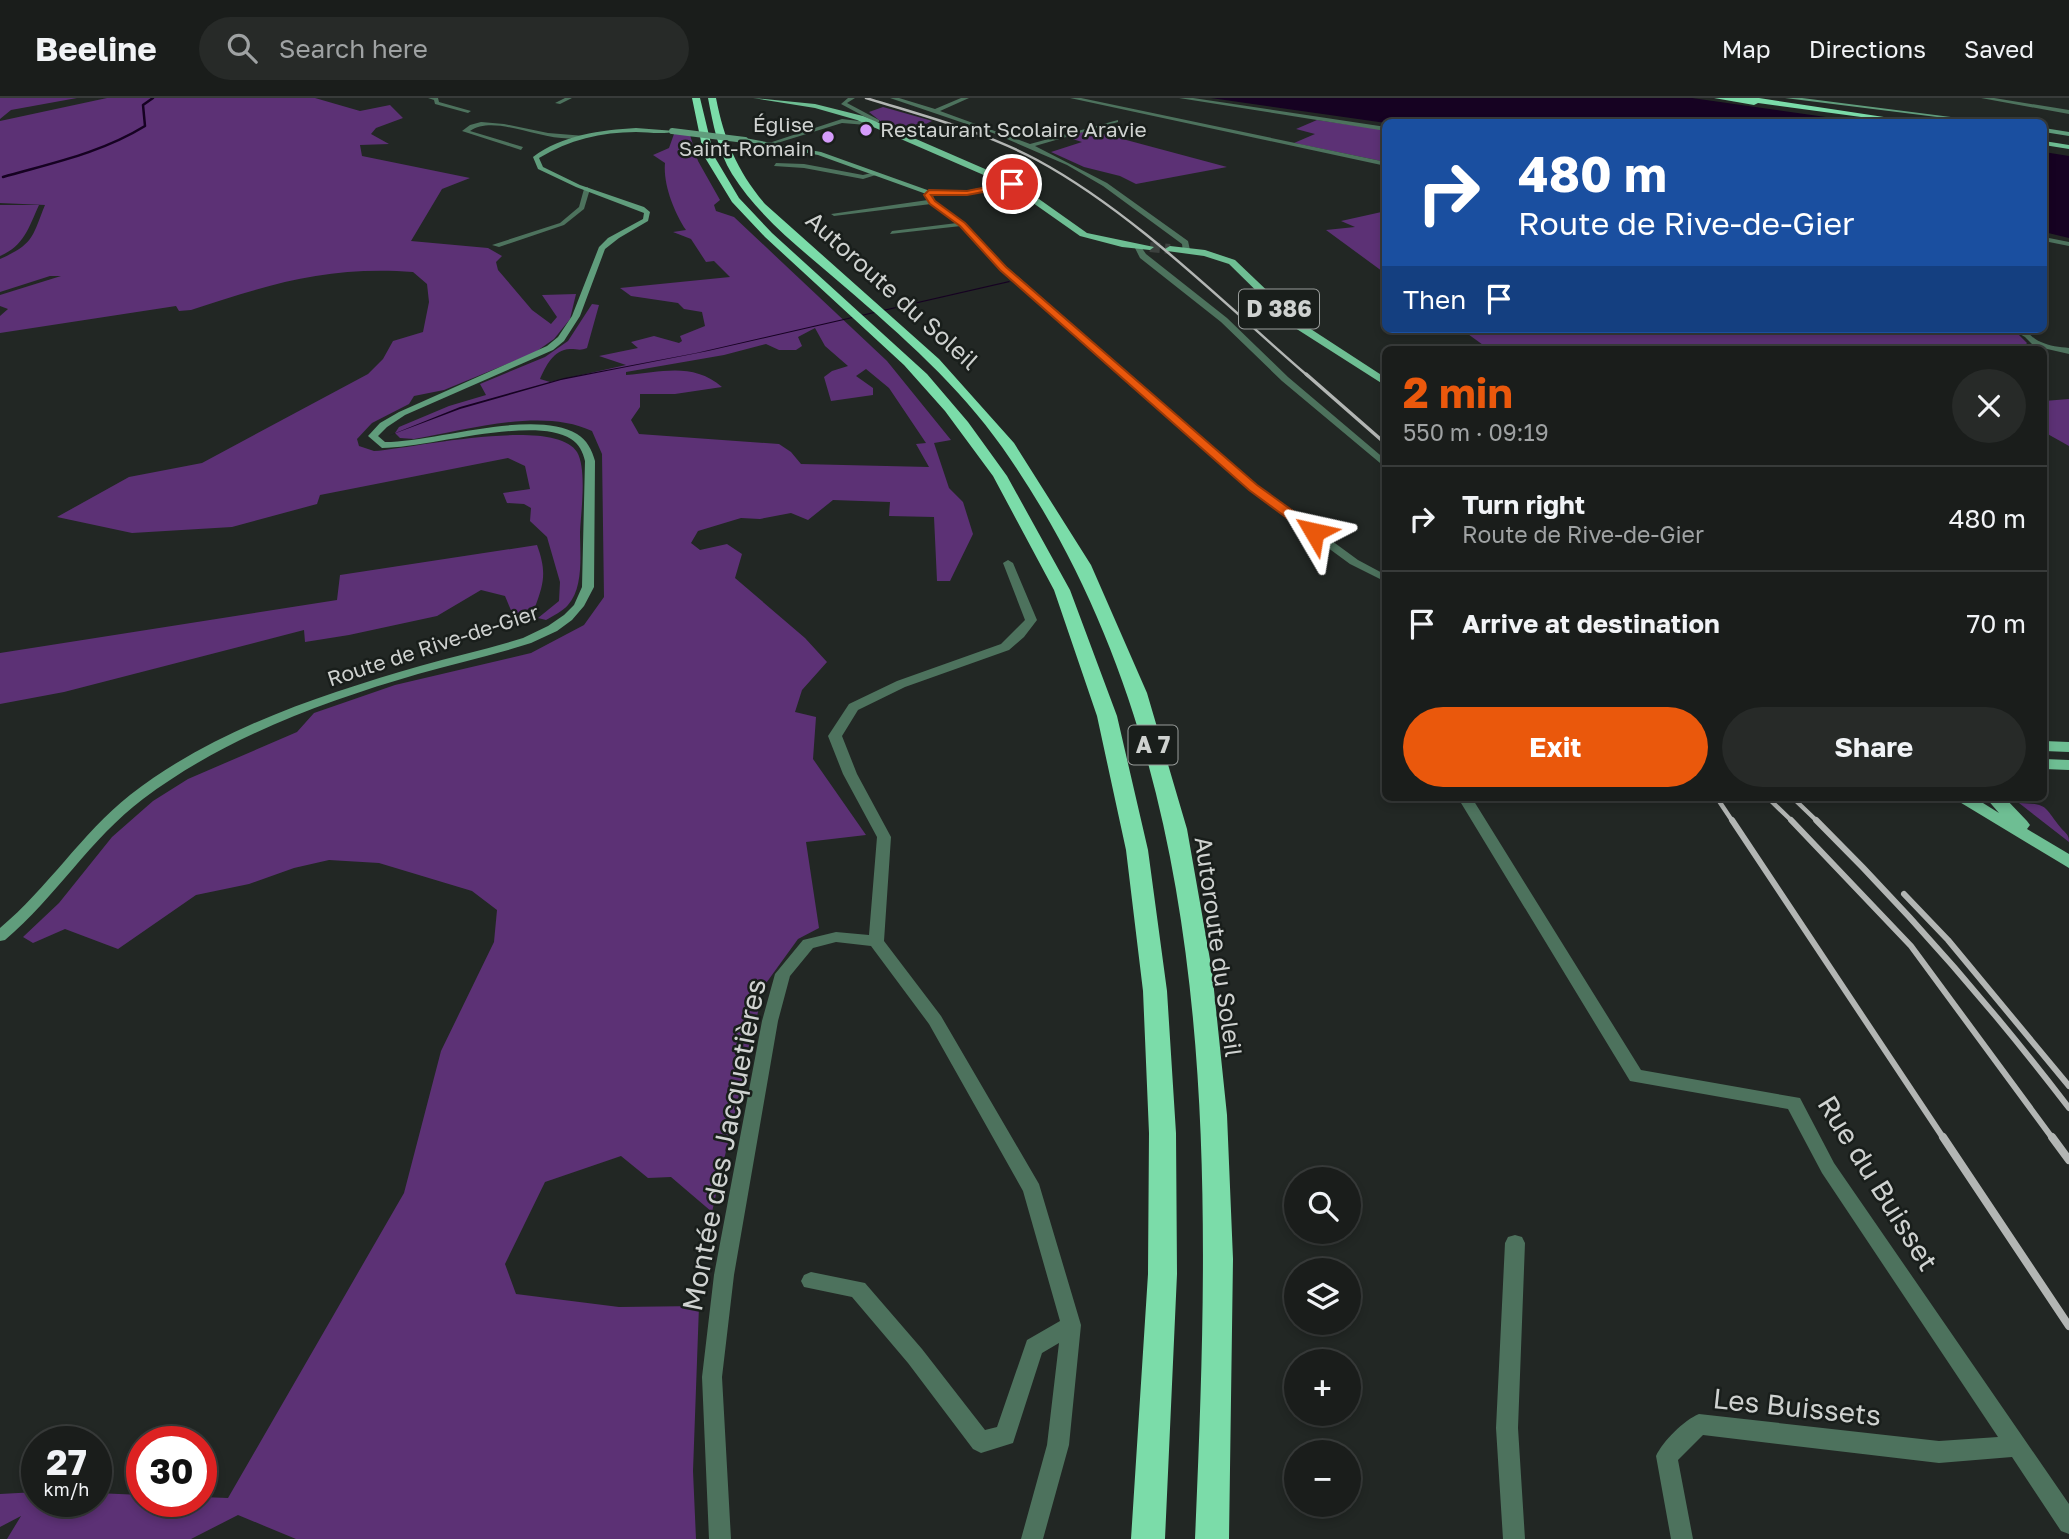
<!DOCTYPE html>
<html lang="en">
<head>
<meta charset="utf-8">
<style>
  :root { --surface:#1a1d1b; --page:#272a28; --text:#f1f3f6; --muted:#9fa2a3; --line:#383b3a; --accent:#ea580c }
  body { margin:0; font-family:"Golos Text",sans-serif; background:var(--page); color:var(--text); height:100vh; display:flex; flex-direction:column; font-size:26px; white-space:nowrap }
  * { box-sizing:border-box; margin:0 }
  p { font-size:23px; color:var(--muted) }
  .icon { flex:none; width:38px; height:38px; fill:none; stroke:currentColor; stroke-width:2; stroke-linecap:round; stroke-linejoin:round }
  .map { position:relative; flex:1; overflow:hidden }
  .drawer { position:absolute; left:1382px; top:248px; width:665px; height:455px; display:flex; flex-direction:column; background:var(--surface); border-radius:10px; box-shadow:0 4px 10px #0003,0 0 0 2px var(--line) }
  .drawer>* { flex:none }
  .banner { position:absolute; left:1382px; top:21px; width:665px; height:214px; border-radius:10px; box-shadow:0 4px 10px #0003,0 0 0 2px var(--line); background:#1a4fa0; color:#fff; overflow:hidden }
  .tools { position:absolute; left:1284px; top:1069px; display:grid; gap:14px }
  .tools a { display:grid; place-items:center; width:77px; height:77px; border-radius:50%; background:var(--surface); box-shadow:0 4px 10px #0003,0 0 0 2px var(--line); font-size:35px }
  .speed { position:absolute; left:21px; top:1328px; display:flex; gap:14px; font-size:35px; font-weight:700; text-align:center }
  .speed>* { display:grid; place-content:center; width:91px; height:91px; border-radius:50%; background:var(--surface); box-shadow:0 4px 10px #0003,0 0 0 2px var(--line); line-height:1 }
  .speed small { font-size:18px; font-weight:400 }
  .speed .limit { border:10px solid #d22; background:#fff; color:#111 }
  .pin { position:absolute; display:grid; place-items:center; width:60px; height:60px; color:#fff; margin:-30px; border:4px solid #fff; border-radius:50%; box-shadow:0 2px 7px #0007 }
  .me { position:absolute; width:77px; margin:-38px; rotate:306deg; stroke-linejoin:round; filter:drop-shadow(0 0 5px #0008) }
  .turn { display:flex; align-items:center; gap:24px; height:147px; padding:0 21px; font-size:32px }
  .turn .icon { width:91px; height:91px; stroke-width:2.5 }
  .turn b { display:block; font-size:49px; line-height:60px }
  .then { display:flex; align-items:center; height:66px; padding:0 21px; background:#0003; gap:14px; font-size:26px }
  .round { display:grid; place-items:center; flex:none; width:74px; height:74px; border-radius:37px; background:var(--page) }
  .headline { display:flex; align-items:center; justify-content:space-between; height:119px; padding:0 21px }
  h1 { font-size:42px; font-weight:700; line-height:52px; color:var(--accent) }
  .primary-button { display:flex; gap:14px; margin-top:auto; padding:14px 21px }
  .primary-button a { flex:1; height:80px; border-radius:42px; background:var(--accent); color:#fff; font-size:28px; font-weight:700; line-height:80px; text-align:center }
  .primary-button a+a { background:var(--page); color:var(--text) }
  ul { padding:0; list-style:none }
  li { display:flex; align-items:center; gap:21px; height:105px; padding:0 21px; border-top:2px solid var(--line) }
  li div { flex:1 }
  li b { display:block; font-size:26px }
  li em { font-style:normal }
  header { display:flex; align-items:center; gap:42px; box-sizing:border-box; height:98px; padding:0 35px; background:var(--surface); border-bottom:2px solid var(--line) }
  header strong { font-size:33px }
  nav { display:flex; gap:38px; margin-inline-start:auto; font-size:24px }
  .search { width:490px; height:63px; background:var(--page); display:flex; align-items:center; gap:18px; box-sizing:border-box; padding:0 24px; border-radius:38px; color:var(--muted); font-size:26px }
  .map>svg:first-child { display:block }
</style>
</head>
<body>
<header>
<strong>Beeline</strong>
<div class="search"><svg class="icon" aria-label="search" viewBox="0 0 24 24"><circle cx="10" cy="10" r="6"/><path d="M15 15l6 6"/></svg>Search here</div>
<nav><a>Map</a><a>Directions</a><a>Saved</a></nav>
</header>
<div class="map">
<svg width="2069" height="1441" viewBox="0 0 2069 1441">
  <rect width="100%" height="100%" fill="#222724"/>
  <path fill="#5c3175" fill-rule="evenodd" d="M 0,0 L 77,0 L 11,12 L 0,21 Z
    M 107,0 L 315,0 L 360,13 L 390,7 L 403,20 L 376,30 L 371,36 L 389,46 L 360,47 L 362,58 L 470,80 L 442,91 L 411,143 L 488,150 L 502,158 L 496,164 L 498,172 L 532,212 L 551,226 L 557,219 L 542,197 L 576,196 L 570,221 L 554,241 L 534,255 L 444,292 L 414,298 L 409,306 L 372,325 L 357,341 L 359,348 L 374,353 C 414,350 554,318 577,354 C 587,371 581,414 580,434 C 580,456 584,489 568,507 C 563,513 553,518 546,522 L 538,520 L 559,503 L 560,484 L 547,439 L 530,423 L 531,410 L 524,406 L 507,405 L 503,395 L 530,391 L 525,368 L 508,360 L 320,397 L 317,406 L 232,429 L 132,435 L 57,419 L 129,379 L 202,365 L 368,276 L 383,261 L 393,243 L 423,234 L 429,204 L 427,186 L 413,174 C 328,168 270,186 191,212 L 179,213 L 176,208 L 0,235 L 0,218 L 8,211 L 0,208 L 0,197 L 61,178 L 50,178 L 0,194 L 0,161 C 34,146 32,139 45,107 L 0,105 L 0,23 Z
    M 883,9 L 929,22 L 932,23 L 907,35 L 884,26 L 869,14 Z
    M 1317,22 L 1386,32 L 1386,64 L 1294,45 L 1315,36 L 1296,31 Z
    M 1089,32 L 1227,69 L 1136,86 L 1120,78 L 1084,69 L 1051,54 L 1082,44 L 1066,39 Z
    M 674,36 L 690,37 L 698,63 L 720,102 L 714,107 L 716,113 L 734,119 L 887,263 L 951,342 L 934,345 L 949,390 L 963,404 L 973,436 L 950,483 L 937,483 L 934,419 L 889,418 L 890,404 L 833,402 L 808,422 L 791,415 L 760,421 L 741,420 L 698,433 L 691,445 L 700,452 L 727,446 L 742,456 L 735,480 L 805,540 L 827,564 L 802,592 L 795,614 L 816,619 L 813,661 L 866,737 L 806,744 L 819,830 L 798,841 L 764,888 L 712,1114 L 671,1079 L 648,1080 L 621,1058 L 545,1084 L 505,1166 L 516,1196 L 619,1209 L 699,1208 L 693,1373 L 696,1441 L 296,1441 L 238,1417 L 191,1441 L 7,1441 L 21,1418 L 0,1429 L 0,1396 L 37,1394 L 37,1404 L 96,1404 L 96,1395 L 142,1397 L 142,1404 L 201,1404 L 201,1399 L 228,1400 L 404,1095 L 441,953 L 494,844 L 497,812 L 472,793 L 379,765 L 329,762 L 294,770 L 249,786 L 196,797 L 118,851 L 65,831 L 33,845 L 23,839 L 59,805 L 112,739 L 153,703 L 188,681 L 297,634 L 314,615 L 395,587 L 531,555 L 584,527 L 604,499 L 602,356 L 592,333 C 542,309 467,332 414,341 L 400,340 L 395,335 L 399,329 L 449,308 L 486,297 L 480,286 L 545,259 L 568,243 L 592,206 L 599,207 L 587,250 C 580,253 578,251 570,251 C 553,252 546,268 540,281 L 550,284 L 626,267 L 599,258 L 638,250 L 631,244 L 654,238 L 679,245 L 682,243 L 680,238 L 705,228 L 702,214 L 684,211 L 678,205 L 631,198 L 620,190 L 730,179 L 714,163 L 706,164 L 691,141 L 673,134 L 686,132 C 674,114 663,86 665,65 L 653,57 L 669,50 ZM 815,230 L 825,248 L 848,268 L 832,273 L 824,279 L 831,303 L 873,297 L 873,290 L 856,278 L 866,271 L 889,290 L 926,345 L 916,346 L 929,369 L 801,366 L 791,354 L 779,346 L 639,336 L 631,322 L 640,309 L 640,296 L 675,296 L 722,289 C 693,264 662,274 626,277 L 626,274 L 724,257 L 766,246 L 779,252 L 796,252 L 802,248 L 798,239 Z
    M 0,107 L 39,107 C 29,129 24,148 0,158 Z
    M 1386,113 L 1386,176 L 1326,132 L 1355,129 L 1341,123 Z
    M 1461,231 L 2004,231 L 2018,236 L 2027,245 L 2024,249 L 2008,252 L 1490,252 Z
    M 2069,301 L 2069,348 L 2044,334 L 2044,303 Z
    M 537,447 C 546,472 545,483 535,509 L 513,517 L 505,498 L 481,492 L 437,518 L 349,537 L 305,544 L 304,532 L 64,594 L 0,606 L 0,555 L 337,502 L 340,477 Z
    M 2019,705 C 2049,706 2043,708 2061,730 C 2066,736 2069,736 2069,744 Z"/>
  <path fill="#160222" d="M 1211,0 L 1692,0 L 1861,24 L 1386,25 Z
    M 2044,54 L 2069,58 L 2069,140 L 2044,134 Z
    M 1009,183 L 1010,184 L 708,253 L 561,282 L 460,311 L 388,338 L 460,309 L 564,280 L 696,255 Z"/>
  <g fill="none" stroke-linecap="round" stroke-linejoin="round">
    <path stroke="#160222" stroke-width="2.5" d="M 3,79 C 52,65 101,55 145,28 L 143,7 L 153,0"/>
    <path stroke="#3c413e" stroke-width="10" stroke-dasharray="10 5" stroke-linecap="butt" d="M 1150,149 L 1170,151"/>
    <path fill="#4d725d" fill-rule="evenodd" d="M 428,0 L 438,0 L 439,4 L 471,13 L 468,15 L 435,6 L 434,2 Z
      M 565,0 L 572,0 L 560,6 L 555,5 Z
      M 848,0 L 855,0 L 847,5 L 879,22 L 879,24 L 875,25 L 879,26 L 879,28 L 842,25 L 774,46 L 769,45 L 842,21 L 868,24 L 871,22 L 841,6 Z
      M 890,0 L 899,0 L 935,11 L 961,0 L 969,0 L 940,13 L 1030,46 L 1118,22 L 1118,24 L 1035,48 L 1107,85 L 1188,143 L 1190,152 L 1183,154 L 1182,146 L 1103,88 L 1067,67 L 993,35 Z
      M 1070,0 L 1081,0 L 1386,64 L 1386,68 Z
      M 1179,0 L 1193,0 L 1386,29 L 1386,33 Z
      M 1981,0 L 1994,0 L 2069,12 L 2069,16 Z
      M 481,24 L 504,26 L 548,35 L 585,38 C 551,50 498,14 470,33 L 523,49 L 521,52 L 462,33 L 470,27 Z
      M 776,65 L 804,66 L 863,77 L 876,74 L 879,76 L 863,81 L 804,70 L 774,68 Z
      M 587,89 L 590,91 L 584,111 L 564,127 L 499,149 L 492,147 L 560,125 L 579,109 L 584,91 Z
      M 929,93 L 932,95 L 935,103 L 965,125 L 1006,168 L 1257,388 L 1358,462 L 1386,477 L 1386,484 L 1350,466 L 1249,392 L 1000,172 L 961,128 L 890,136 L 892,133 L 957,125 L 931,106 L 834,118 L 831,116 L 928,102 L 926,95 Z
      M 2044,139 L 2069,144 L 2069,148 L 2044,143 Z
      M 1133,146 L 1139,146 L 1146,156 L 1227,220 L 1288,279 L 1386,362 L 1386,370 L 1282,283 L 1221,224 L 1140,160 Z
      M 2011,231 C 2031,231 2027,238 2041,244 C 2049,248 2060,249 2069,250 L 2069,256 L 2034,248 L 2025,239 Z
      M 1008,462 L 1013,465 L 1037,522 L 1024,539 L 1009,552 L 905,589 L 858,612 L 842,638 L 857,676 L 891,739 L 884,843 L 941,918 L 1039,1086 L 1081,1227 L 1069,1347 L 1043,1441 L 1021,1441 L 1047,1347 L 1059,1245 L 1042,1255 L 1013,1345 L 981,1355 L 973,1351 L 908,1265 L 852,1199 L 804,1189 L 801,1183 L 804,1177 L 811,1174 L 865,1185 L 922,1251 L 985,1332 L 997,1329 L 1027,1242 L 1060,1223 L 1023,1093 L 929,926 L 871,848 L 836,844 L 813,850 L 790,878 L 778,923 L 734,1177 L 722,1279 L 731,1441 L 709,1441 L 702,1279 L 714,1177 L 762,923 L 775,876 L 803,842 L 836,834 L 869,837 L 877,739 L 843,676 L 828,638 L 849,606 L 897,583 L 1001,546 L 1025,522 L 1003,465 Z
      M 1458,700 L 1472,700 L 1641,972 L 1800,1000 L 1834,1065 L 2069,1406 L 2069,1436 L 2061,1433 L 2012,1359 L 1939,1365 L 1703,1337 L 1678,1362 L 1693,1441 L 1671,1441 L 1656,1358 C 1663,1343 1684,1322 1699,1316 L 1939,1343 L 1998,1339 L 1822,1075 L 1788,1011 L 1630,983 Z
      M 1515,1137 L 1522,1139 L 1525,1145 L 1518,1330 L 1525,1441 L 1503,1441 L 1496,1330 L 1505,1145 L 1508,1139 Z"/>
    <path fill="#609d7c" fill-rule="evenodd" d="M 1785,0 L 1802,0 L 1990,24 L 1977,24 Z
      M 636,30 L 675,33 C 664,37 648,34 636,34 C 601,34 569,42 539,60 L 543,69 L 580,87 L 644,109 L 650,114 L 648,123 L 619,140 L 605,151 L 580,218 L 564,243 L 553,252 L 405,317 L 387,329 L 378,338 L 385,344 C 435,344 534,310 577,336 C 587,342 592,352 595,363 L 594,489 L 584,508 L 572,522 L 557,533 L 531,545 C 494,557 456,565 418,576 C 322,604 224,640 143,701 C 90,741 56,799 5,842 L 0,843 L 0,830 C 48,790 81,736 130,697 C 213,632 320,597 420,568 C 455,558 489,551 523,540 L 548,528 L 564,517 L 574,507 L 582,489 L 585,363 C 583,354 579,346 571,341 C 534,317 428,350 382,350 L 368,338 L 380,325 L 399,314 L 547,248 L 558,239 L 572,218 L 599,149 L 608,140 L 643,121 L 644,115 L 576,89 L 538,71 L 533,59 C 562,37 601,32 636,30 Z
      M 2044,30 L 2069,34 L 2069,38 L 2044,34 Z
      M 745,40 L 821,54 L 930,93 L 959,94 L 1012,84 L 1015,86 L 959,98 L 929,97 L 818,57 L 743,43 Z"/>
    <path fill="#6ebe93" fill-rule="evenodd" d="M 753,0 L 815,6 L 863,18 L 1015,84 L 1087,135 L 1154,149 L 1150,152 L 1122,149 L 1080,138 L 1009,88 L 857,22 L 815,10 Z
      M 2044,43 L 2069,47 L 2069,51 L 2044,47 Z
      M 1170,148 L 1205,152 L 1235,162 L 1300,224 L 1386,280 L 1386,288 L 1292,228 L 1229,166 L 1204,158 L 1167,153 L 1165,151 Z
      M 2044,643 L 2069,644 L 2069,654 L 2044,653 Z
      M 2044,661 L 2069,662 L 2069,672 L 2044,671 Z
      M 1953,700 L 1975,700 L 1999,715 L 1986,700 L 2005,700 L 2027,723 L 2030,727 L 2027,731 L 2069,756 L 2069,770 Z"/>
    <path fill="#7bdca9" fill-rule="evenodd" d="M 692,0 L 700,0 L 714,58 L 739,100 L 772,135 L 927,276 L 968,324 L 1007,378 L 1070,492 L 1117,618 L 1148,752 L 1167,893 L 1176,1035 L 1177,1176 L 1165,1441 L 1131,1441 L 1148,1176 L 1149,1035 L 1143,893 L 1126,752 L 1097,618 L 1054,492 L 993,378 L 945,313 L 904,267 L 765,139 L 732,104 L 704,58 Z
      M 708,0 L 716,0 C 724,41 737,73 765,106 L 939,261 L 1014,345 L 1091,467 L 1147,595 L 1187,731 L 1212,873 L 1227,1017 L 1233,1161 L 1229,1441 L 1195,1441 C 1211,1072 1225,665 1002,349 C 959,288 901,237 845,189 C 805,154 761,122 732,76 C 718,53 713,26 708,0 Z
      M 1714,0 L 1759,0 L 1917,24 L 1898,24 L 1758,5 L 1754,7 Z"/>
    <path stroke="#b3b6b4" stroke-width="2.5" d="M 866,0 C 924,18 983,33 1037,62 C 1135,115 1223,205 1308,278"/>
    <path stroke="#b3b6b4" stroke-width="3.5" d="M 1306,276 L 1386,346"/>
    <path stroke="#b3b6b4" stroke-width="4.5" d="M 1717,700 L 1733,724
      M 1768,700 L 1793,724
      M 1793,700 L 1818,724"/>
    <path stroke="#b3b6b4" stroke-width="6" d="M 1732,722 L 1944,1041
      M 1791,722 L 1911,848 L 2053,1041
      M 1816,722 C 1907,812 1991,908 2069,1010
      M 1904,796 L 1948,842 L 2069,988"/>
    <path stroke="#b3b6b4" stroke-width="8" d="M 1943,1039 L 2069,1228
      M 2052,1039 L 2069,1062"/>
    <path stroke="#609d7c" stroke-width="6" d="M 672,33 L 745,42"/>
  </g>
  <path fill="#ea580c" stroke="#983908" stroke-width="2" d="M 1012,84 L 1015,88 L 967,97 L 931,97 L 935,103 L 965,125 L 1006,169 L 1257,387 L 1318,431 L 1318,437 L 1310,437 L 1249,392 L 1000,172 L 960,128 L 930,106 L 924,97 L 929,92 L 967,93 Z"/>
  <g fill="#d59cfb" stroke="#191e1b" stroke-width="2.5">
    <circle cx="866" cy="32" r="7"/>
    <circle cx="828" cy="39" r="7"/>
  </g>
  <g text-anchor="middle" stroke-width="5" stroke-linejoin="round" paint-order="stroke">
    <g font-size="21" fill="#cfd2d0" stroke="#191e1b" text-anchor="end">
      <text x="814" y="34">Église<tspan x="814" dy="24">Saint-Romain</tspan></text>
      <text x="880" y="39" text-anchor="start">Restaurant Scolaire Aravie</text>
    </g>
    <g font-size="21" fill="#cfd2d0" stroke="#191e1b">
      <text transform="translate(433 548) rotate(-18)" y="7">Route de Rive-de-Gier</text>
    </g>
    <g fill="#191e1b" stroke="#989c9a" stroke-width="2">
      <rect x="1239" y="191.5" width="80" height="39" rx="5"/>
      <rect x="1128.5" y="627.5" width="49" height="39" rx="5"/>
    </g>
    <g font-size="23" font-weight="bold" fill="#cfd2d0">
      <text x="1279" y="219">D 386</text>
      <text x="1153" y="655">A 7</text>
    </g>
    <g font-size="24" fill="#cfd2d0" stroke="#191e1b">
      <text transform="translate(892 193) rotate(42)" y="8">Autoroute du Soleil</text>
      <text transform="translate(1218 849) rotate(82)" y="8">Autoroute du Soleil</text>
    </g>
    <g font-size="28" fill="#cfd2d0" stroke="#191e1b">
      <text transform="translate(724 1047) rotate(-79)" y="10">Montée des Jacquetières</text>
      <text transform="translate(1878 1085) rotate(58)" y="10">Rue du Buisset</text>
      <text transform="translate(1797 1309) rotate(6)" y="10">Les Buissets</text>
    </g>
  </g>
</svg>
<div class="tools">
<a><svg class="icon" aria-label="search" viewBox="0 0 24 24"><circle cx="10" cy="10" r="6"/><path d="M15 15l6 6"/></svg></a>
<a><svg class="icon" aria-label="layers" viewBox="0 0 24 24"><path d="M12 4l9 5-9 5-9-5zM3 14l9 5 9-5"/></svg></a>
<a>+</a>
<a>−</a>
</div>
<div class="speed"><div>27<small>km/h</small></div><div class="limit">30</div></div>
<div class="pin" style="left:1012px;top:86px;background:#d93025"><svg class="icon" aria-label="arrive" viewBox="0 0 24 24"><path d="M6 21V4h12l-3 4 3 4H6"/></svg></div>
<svg class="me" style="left:1314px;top:434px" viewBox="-20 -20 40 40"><path d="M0-17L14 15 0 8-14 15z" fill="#ea580c" stroke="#fff" stroke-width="4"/></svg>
<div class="banner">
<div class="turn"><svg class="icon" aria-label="right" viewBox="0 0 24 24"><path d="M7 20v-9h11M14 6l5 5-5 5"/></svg><div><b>480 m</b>Route de Rive-de-Gier</div></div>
<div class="then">Then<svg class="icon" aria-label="arrive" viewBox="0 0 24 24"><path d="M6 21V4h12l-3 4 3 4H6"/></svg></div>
</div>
<section class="drawer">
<div class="headline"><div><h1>2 min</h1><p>550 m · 09:19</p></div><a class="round"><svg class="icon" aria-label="close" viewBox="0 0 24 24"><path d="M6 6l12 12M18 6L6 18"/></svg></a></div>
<ul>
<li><svg class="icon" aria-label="right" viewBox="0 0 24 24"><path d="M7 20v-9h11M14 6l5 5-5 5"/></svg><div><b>Turn right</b><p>Route de Rive-de-Gier</p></div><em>480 m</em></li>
<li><svg class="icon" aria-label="arrive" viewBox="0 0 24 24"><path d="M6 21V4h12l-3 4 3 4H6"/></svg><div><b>Arrive at destination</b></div><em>70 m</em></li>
</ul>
<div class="primary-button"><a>Exit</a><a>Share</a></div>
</section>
</div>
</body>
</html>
